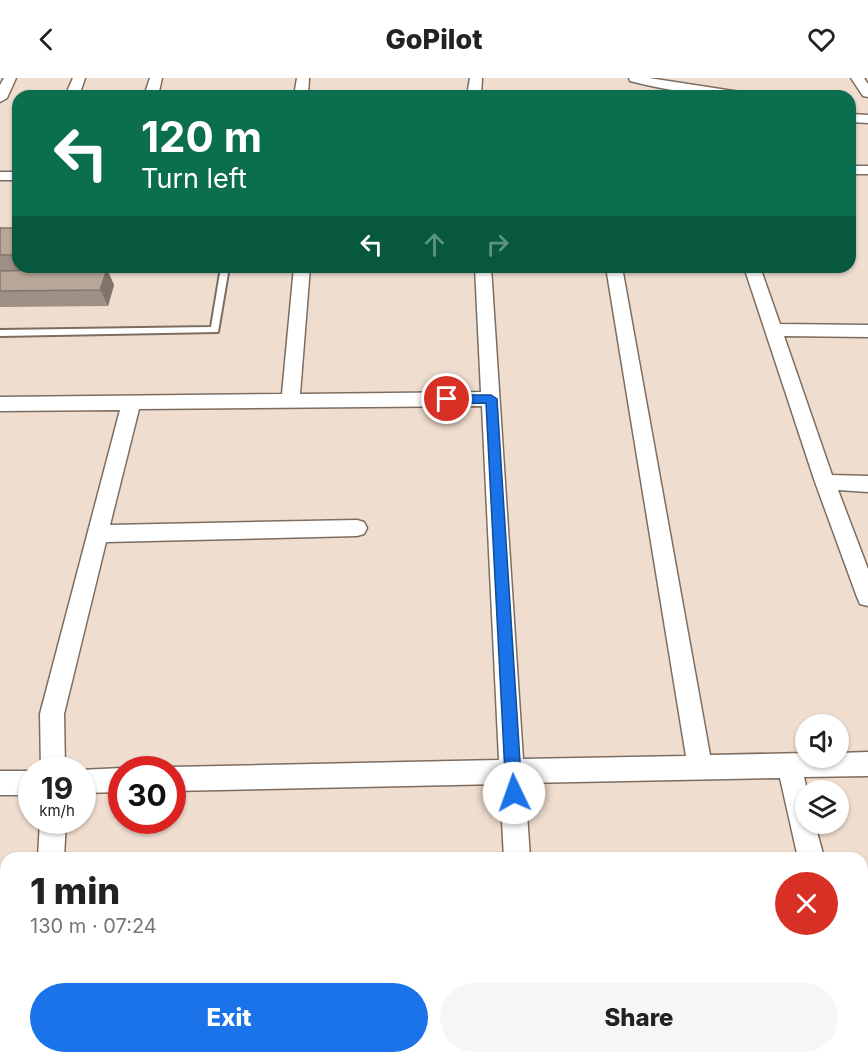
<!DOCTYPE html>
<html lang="en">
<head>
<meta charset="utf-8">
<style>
  :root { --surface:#fff; --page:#f6f6f6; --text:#222; --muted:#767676; --accent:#1a73e8 }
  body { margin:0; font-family:Inter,sans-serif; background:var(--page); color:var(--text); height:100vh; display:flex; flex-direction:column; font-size:22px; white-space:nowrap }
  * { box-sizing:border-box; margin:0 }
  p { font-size:20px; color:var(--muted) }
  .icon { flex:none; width:33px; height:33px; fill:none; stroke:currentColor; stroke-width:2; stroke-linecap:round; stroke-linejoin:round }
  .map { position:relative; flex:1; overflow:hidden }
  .panel { position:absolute; left:0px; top:774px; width:868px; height:212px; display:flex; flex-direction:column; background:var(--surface); border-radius:18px 18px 0 0; box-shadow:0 2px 4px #0004 }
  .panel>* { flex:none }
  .guide { position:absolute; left:12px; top:12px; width:844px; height:183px; border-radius:18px; box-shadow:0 2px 4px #0004; background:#0b6e4f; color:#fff; overflow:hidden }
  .fabs { position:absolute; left:795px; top:636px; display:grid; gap:12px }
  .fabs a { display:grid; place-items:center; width:54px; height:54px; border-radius:50%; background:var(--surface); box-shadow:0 2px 4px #0004; font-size:30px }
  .speed { position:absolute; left:18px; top:678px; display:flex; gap:12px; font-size:30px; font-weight:700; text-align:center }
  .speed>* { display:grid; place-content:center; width:78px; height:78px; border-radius:50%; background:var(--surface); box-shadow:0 2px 4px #0004; line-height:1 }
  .speed small { font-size:15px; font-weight:400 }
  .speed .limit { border:9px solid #d22; background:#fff; color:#111 }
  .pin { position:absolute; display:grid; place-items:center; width:51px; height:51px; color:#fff; margin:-26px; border:3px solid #fff; border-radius:50%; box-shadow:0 2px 6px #0007 }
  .me { position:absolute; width:66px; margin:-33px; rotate:357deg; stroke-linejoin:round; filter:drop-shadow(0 0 4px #0008) }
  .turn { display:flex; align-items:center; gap:21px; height:126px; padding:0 30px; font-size:27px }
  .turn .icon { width:78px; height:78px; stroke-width:2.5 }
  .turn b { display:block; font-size:42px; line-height:51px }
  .lanes { display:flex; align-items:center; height:57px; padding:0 30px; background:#0003; justify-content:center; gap:30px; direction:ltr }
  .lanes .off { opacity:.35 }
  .round { display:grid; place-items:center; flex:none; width:63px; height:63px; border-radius:32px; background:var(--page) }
  .overview { display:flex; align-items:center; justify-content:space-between; height:102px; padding:0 30px }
  h1 { font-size:36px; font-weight:800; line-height:45px }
  .button { display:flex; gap:12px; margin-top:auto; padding:12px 30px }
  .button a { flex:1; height:69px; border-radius:36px; background:var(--accent); color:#fff; font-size:24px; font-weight:800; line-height:69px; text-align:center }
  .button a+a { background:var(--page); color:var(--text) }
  header { display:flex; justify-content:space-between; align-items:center; height:78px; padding:0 30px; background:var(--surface); font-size:27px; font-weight:800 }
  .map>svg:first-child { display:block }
</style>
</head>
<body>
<header><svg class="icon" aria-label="back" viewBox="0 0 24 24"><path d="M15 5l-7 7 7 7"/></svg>GoPilot<svg class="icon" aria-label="heart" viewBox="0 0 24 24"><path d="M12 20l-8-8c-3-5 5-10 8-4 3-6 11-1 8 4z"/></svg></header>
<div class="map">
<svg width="868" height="985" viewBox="0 0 868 985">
  <rect width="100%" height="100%" fill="#efddcf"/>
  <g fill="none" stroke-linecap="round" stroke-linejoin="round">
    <defs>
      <path id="lane" d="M 221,189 L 229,189 L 218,254 L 0,258 L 0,252 L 211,249 Z"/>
      <path id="street" d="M 4,0 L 16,0 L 7,20 L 0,24 L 0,7 Z
        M 73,0 L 85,0 L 79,18 L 65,18 Z
        M 150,0 L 162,0 L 158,18 L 144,18 Z
        M 297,0 L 309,0 L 308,18 L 294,18 Z
        M 470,0 L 482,0 L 481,18 L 467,18 Z
        M 629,0 L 649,0 L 740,14 L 747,18 C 707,18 668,13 630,3 Z
        M 851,0 L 864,0 L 868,6 L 868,19 L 863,18 Z
        M 850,36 L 868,37 L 868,45 L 850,44 Z
        M 850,88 L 868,88 L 868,96 L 850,96 Z
        M 0,94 L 18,94 L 18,102 L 0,102 Z
        M 294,189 L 310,189 L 300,316 L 481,314 L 475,189 L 491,189 L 523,681 L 686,678 L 606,189 L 622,189 L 710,677 L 806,675 L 806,680 L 838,680 L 838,675 L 868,674 L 868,698 L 804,699 L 807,712 L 806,712 L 806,746 L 815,746 L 824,780 L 798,780 L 780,700 L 525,705 L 530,780 L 504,780 L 500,706 L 172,713 L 172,692 L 166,692 L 172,689 L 499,682 L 482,328 L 139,331 L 110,447 L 357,442 L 364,444 L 367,450 L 364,456 L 357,458 L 106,464 L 64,636 L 65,692 L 41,692 L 40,636 L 120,332 L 0,333 L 0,319 L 282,316 Z
        M 744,189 L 760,189 L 780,246 L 868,247 L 868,259 L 784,258 L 832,397 L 868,398 L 868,414 L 838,412 L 868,491 L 868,528 L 860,526 L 857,519 L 815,404 Z
        M 122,690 L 126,692 L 122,692 L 122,714 L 82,715 L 82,692 L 80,692 Z
        M 0,693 L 32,693 L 32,717 L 0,717 Z
        M 40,742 L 66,742 L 64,780 L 38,780 Z
        M 862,921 L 868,921 L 868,949 L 862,949 Z
        M 862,967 L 868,970 L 868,985 L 844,985 L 844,980 L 862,980 Z
        M 30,980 L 59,980 L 60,985 L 30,985 Z
        M 512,980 L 541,980 L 542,985 L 512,985 Z"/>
    </defs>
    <use href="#lane" stroke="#7d6d60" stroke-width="4"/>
    <use href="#street" stroke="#7d6d60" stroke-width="3"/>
    <use href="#lane" fill="#fff" fill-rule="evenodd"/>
    <use href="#street" fill="#fff" fill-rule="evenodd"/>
  </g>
  <path fill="#9e9084" d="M 0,150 L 18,150 L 18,189 L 97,189 L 96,191 L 107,191 L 114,207 L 108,228 L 0,229 Z"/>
  <path fill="#81756b" d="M 84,189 L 97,189 L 91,207 L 84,191 Z
    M 107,191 L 114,207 L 108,228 L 100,212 Z"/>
  <path fill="#b8a799" stroke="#81756b" stroke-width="1.5" d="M 0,150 L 18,150 L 18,177 L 0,177 Z
    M 43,189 L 84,189 L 84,191 L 107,191 L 100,212 L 0,213 L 0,193 L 42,192 Z"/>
  <path fill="#1a73e8" stroke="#114b97" stroke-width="1.5" d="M 447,317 L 491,317 L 497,321 L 522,715 L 519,721 L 514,723 L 508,721 L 506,715 L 486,325 L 447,326 L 441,321 Z"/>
</svg>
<div class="fabs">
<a><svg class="icon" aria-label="sound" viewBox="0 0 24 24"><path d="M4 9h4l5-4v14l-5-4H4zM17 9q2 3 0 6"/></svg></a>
<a><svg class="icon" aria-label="layers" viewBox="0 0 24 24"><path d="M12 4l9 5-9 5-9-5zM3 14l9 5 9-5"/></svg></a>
</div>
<div class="speed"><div>19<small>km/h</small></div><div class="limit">30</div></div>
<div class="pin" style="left:447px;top:321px;background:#d93025"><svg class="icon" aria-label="arrive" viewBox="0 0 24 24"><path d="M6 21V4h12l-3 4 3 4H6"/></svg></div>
<svg class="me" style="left:514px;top:715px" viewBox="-20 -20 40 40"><circle r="19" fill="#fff"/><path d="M0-13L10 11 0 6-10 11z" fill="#1a73e8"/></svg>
<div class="guide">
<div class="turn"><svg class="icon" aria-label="left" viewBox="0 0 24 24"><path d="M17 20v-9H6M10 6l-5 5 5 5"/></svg><div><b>120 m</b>Turn left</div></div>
<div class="lanes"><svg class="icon" aria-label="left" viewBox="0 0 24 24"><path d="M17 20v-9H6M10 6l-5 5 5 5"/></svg><svg class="icon off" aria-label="ahead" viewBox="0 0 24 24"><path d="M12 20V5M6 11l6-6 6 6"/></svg><svg class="icon off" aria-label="right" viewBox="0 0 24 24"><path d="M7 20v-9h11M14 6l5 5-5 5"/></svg></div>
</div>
<section class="panel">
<div class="overview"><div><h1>1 min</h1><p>130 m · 07:24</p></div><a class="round" style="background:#d93025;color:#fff"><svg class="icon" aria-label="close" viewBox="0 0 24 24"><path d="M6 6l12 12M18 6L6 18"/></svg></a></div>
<div class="button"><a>Exit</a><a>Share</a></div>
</section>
</div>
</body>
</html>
